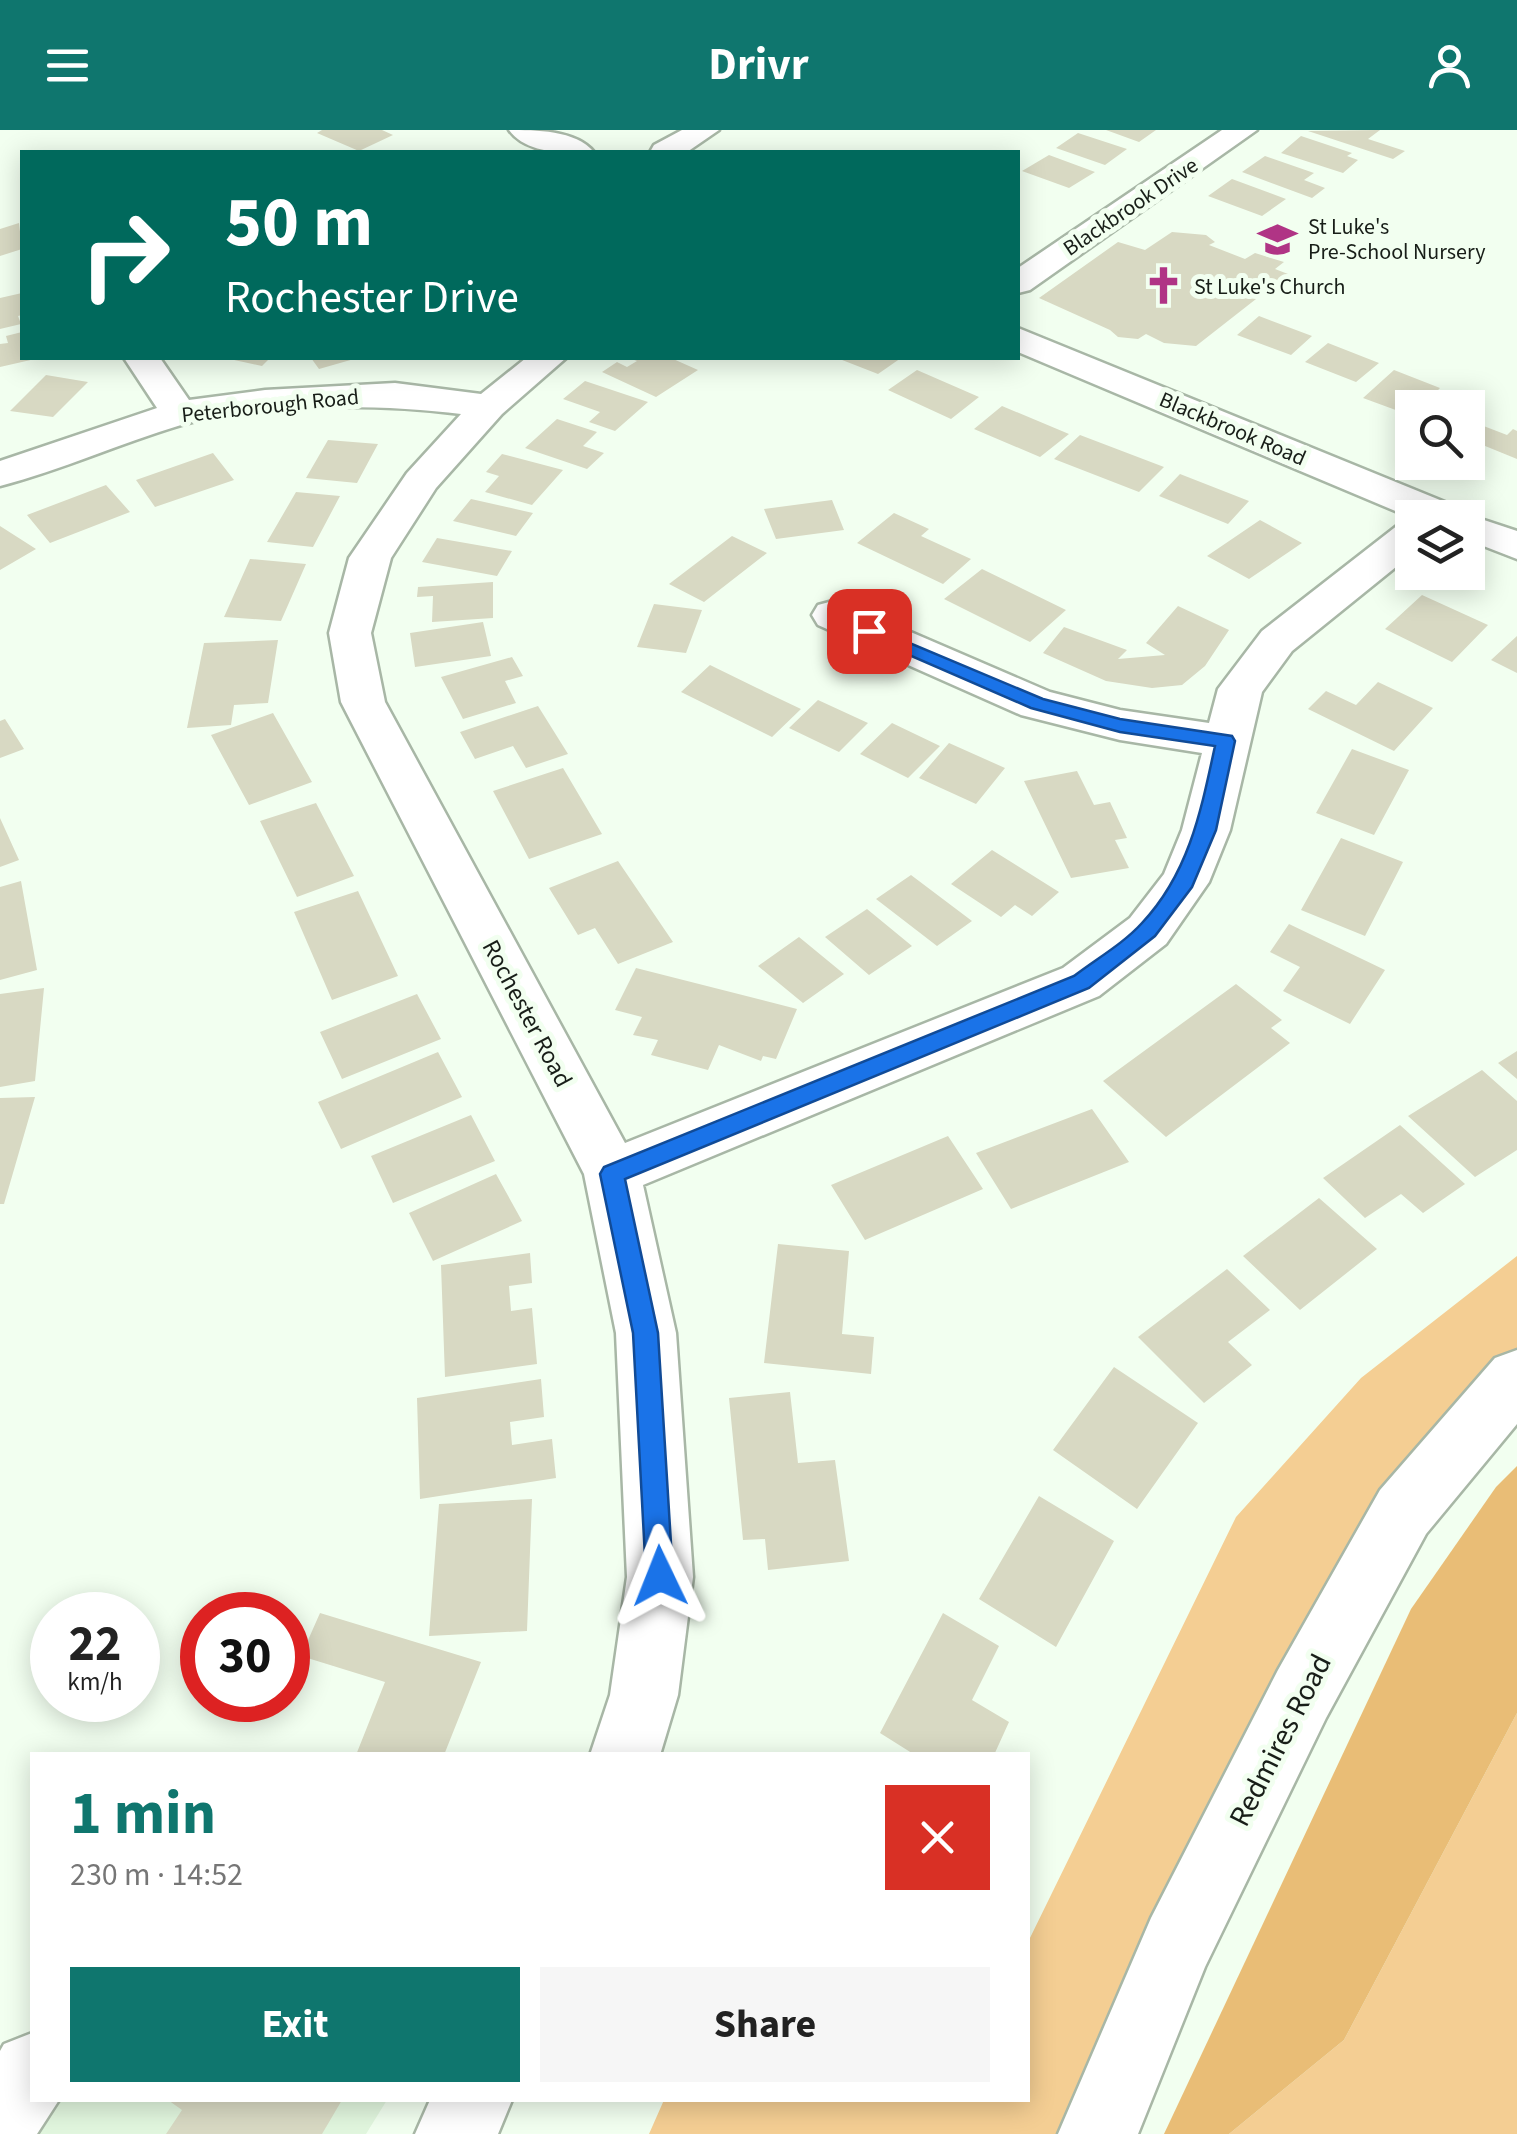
<!DOCTYPE html>
<html lang="en">
<head>
<meta charset="utf-8">
<style>
  :root { --surface:#fff; --page:#f6f6f6; --text:#222; --muted:#767676; --accent:#0f766e }
  body { margin:0; font-family:"Source Sans 3",sans-serif; background:var(--page); color:var(--text); height:100vh; display:flex; flex-direction:column; font-size:38px; white-space:nowrap }
  * { box-sizing:border-box; margin:0 }
  p { font-size:32px; color:var(--muted) }
  .icon { flex:none; width:55px; height:55px; fill:none; stroke:currentColor; stroke-width:2; stroke-linecap:round; stroke-linejoin:round }
  .map { position:relative; flex:1; overflow:hidden }
  .panel { position:absolute; left:30px; top:1622px; width:1000px; height:350px; display:flex; flex-direction:column; background:var(--surface); border-radius:0px; box-shadow:0 5px 25px #0003 }
  .panel>* { flex:none }
  .top-card { position:absolute; left:20px; top:20px; width:1000px; height:210px; border-radius:0px; box-shadow:0 5px 25px #0003; background:#00695c; color:#fff; overflow:hidden }
  .fabs { position:absolute; left:1395px; top:260px; display:grid; gap:20px }
  .fabs a { display:grid; place-items:center; width:90px; height:90px; border-radius:0px; background:var(--surface); box-shadow:0 5px 25px #0003; font-size:50px }
  .speed { position:absolute; left:30px; top:1462px; display:flex; gap:20px; font-size:50px; font-weight:700; text-align:center }
  .speed>* { display:grid; place-content:center; width:130px; height:130px; border-radius:50%; background:var(--surface); box-shadow:0 5px 25px #0003; line-height:1 }
  .speed small { font-size:25px; font-weight:400 }
  .speed .limit { border:15px solid #d22; background:#fff; color:#111 }
  .pin { position:absolute; display:grid; place-items:center; width:85px; height:85px; color:#fff; margin:-42px; border-radius:20px; box-shadow:0 5px 15px #0006 }
  .me { position:absolute; width:110px; margin:-55px; rotate:358deg; stroke-linejoin:round; filter:drop-shadow(0 0 8px #0008) }
  .turn { display:flex; align-items:center; gap:35px; height:210px; padding:0 40px; font-size:45px }
  .turn .icon { width:130px; height:130px; stroke-width:2.5 }
  .turn b { display:block; font-size:70px; line-height:85px }
  .round { display:grid; place-items:center; flex:none; width:105px; height:105px; border-radius:0px; background:var(--page) }
  .head { display:flex; align-items:center; justify-content:space-between; height:170px; padding:0 40px }
  h1 { font-size:60px; font-weight:700; line-height:75px; color:var(--accent) }
  .primary-button { display:flex; gap:20px; margin-top:auto; padding:20px 40px }
  .primary-button a { flex:1; height:115px; border-radius:0px; background:var(--accent); color:#fff; font-size:40px; font-weight:700; line-height:115px; text-align:center }
  .primary-button a+a { background:var(--page); color:var(--text) }
  header { display:flex; justify-content:space-between; align-items:center; height:130px; padding:0 40px; background:var(--accent); color:#fff; font-size:45px; font-weight:700 }
  .map>svg:first-child { display:block }
</style>
</head>
<body>
<header><svg class="icon" aria-label="menu" viewBox="0 0 24 24"><path d="M4 6h16M4 12h16M4 18h16"/></svg>Drivr<svg class="icon" aria-label="person" viewBox="0 0 24 24"><circle cx="12" cy="8" r="4"/><path d="M4 21q1-7 8-7t8 7"/></svg></header>
<div class="map">
<svg width="1517" height="2004" viewBox="0 0 1517 2004">
  <rect width="100%" height="100%" fill="#f2fff0"/>
  <path fill="#e1f6de" d="M 36,1970 L 387,1970 L 366,2004 L 13,2004 Z"/>
  <path fill="#f4ce93" d="M 1517,1126 L 1517,1248 L 1403,1382 L 1098,2004 L 649,2004 L 664,1970 L 1028,1970 L 1028,1812 L 1236,1387 L 1361,1248 Z
    M 1517,1583 L 1517,2004 L 1229,2004 L 1344,1910 Z"/>
  <path fill="#e9bd76" d="M 1517,1336 L 1517,1583 L 1344,1910 L 1229,2004 L 1164,2004 L 1411,1479 L 1496,1357 Z"/>
  <path fill="#d8d9c3" d="M 322,0 L 382,0 L 393,5 L 359,21 L 317,3 Z
    M 1106,0 L 1156,0 L 1139,12 Z
    M 1380,0 L 1368,9 L 1405,21 L 1393,29 L 1308,1 Z
    M 1078,3 L 1127,19 L 1105,35 L 1056,18 Z
    M 1301,6 L 1352,23 L 1347,26 L 1358,30 L 1343,43 L 1281,23 Z
    M 1049,25 L 1095,42 L 1069,58 L 1022,41 Z
    M 1265,26 L 1314,43 L 1304,50 L 1325,58 L 1312,68 L 1242,42 Z
    M 1232,49 L 1286,69 L 1262,86 L 1208,66 Z
    M 19,93 L 22,119 L 0,126 L 0,99 Z
    M 1172,102 L 1206,105 L 1215,112 L 1209,115 L 1245,129 L 1255,123 L 1284,132 L 1275,139 L 1288,144 L 1196,216 L 1164,213 L 1146,204 L 1138,209 L 1118,207 L 1110,200 L 1039,168 L 1118,112 L 1145,120 Z
    M 22,163 L 22,185 L 18,186 L 21,194 L 0,199 L 0,168 Z
    M 1259,186 L 1312,206 L 1291,225 L 1237,205 Z
    M 22,202 L 22,228 L 35,229 L 0,237 L 0,214 L 8,213 L 6,206 Z
    M 1328,213 L 1379,233 L 1356,252 L 1305,232 Z
    M 225,228 L 270,228 L 262,236 Z
    M 311,228 L 354,228 L 354,229 L 319,239 Z
    M 629,228 L 671,228 L 698,240 L 656,267 L 602,242 L 617,232 L 627,237 L 637,231 Z
    M 837,228 L 901,228 L 878,244 Z
    M 917,240 L 979,267 L 951,289 L 888,260 Z
    M 1394,240 L 1440,258 L 1421,278 L 1412,278 L 1412,286 L 1363,268 Z
    M 46,245 L 88,252 L 53,287 L 10,281 Z
    M 585,251 L 648,272 L 615,301 L 589,292 L 600,282 L 563,269 Z
    M 1002,276 L 1069,304 L 1040,327 L 974,299 Z
    M 557,289 L 597,302 L 583,316 L 604,323 L 587,339 L 525,318 Z
    M 1468,290 L 1507,305 L 1513,299 L 1517,301 L 1517,329 L 1468,309 Z
    M 1080,305 L 1164,337 L 1139,362 L 1054,329 Z
    M 328,310 L 378,314 L 357,353 L 306,348 Z
    M 213,323 L 234,350 L 155,377 L 136,350 Z
    M 502,324 L 563,340 L 532,375 L 485,362 L 499,346 L 486,342 Z
    M 1180,344 L 1249,371 L 1228,394 L 1159,366 Z
    M 106,355 L 130,382 L 50,413 L 27,385 Z
    M 296,362 L 340,366 L 313,417 L 267,412 Z
    M 471,369 L 533,383 L 516,406 L 453,391 Z
    M 832,370 L 844,400 L 776,409 L 764,379 Z
    M 894,383 L 929,399 L 921,406 L 971,429 L 943,454 L 857,413 Z
    M 1260,390 L 1302,413 L 1249,449 L 1207,426 Z
    M 0,396 L 36,419 L 0,440 Z
    M 732,406 L 767,423 L 704,472 L 669,454 Z
    M 437,408 L 512,421 L 497,446 L 422,432 Z
    M 250,429 L 306,434 L 281,491 L 224,487 Z
    M 982,439 L 1023,459 L 1066,480 L 1030,512 L 944,469 Z
    M 493,452 L 493,488 L 432,492 L 433,466 L 417,467 L 418,457 Z
    M 1422,465 L 1488,495 L 1452,532 L 1385,499 Z
    M 654,474 L 702,480 L 686,523 L 637,517 Z
    M 1178,476 L 1229,500 L 1205,536 L 1182,555 L 1152,558 L 1106,551 L 1043,523 L 1064,497 L 1127,520 L 1118,529 L 1165,525 L 1146,513 Z
    M 483,492 L 491,526 L 415,537 L 410,503 Z
    M 1517,506 L 1517,543 L 1491,530 Z
    M 278,510 L 268,573 L 234,575 L 231,595 L 187,598 L 204,513 Z
    M 512,527 L 523,546 L 505,551 L 516,573 L 463,589 L 441,547 Z
    M 710,535 L 757,558 L 801,579 L 772,607 L 681,562 Z
    M 1378,552 L 1433,578 L 1394,621 L 1308,579 L 1326,561 L 1356,575 Z
    M 818,570 L 868,593 L 839,622 L 789,598 Z
    M 538,576 L 568,624 L 526,638 L 513,616 L 475,629 L 460,602 Z
    M 273,583 L 312,652 L 249,675 L 211,605 Z
    M 5,589 L 24,619 L 0,628 L 0,591 Z
    M 892,593 L 940,616 L 908,648 L 860,624 Z
    M 949,613 L 1005,638 L 976,674 L 919,648 Z
    M 1352,619 L 1409,640 L 1374,705 L 1316,683 Z
    M 563,638 L 602,704 L 529,729 L 493,661 Z
    M 1077,641 L 1094,675 L 1110,672 L 1127,708 L 1115,710 L 1129,738 L 1071,748 L 1024,651 Z
    M 316,673 L 354,746 L 297,767 L 260,691 Z
    M 0,688 L 19,730 L 0,737 Z
    M 1341,708 L 1403,732 L 1365,806 L 1301,780 Z
    M 992,720 L 1059,762 L 1032,786 L 1015,775 L 1001,787 L 951,754 Z
    M 618,731 L 673,812 L 618,834 L 595,798 L 578,805 L 549,758 Z
    M 911,745 L 972,791 L 937,816 L 876,769 Z
    M 21,751 L 37,840 L 0,850 L 0,757 Z
    M 358,761 L 398,846 L 332,870 L 294,782 Z
    M 867,779 L 912,816 L 869,845 L 825,807 Z
    M 1289,794 L 1385,840 L 1350,894 L 1283,861 L 1300,837 L 1270,822 Z
    M 799,807 L 844,844 L 803,873 L 758,836 Z
    M 636,838 L 797,879 L 776,929 L 763,926 L 761,931 L 719,915 L 708,940 L 651,925 L 658,910 L 633,905 L 642,887 L 615,880 Z
    M 1236,854 L 1282,890 L 1271,898 L 1290,913 L 1166,1007 L 1103,951 Z
    M 44,858 L 35,951 L 0,957 L 0,864 Z
    M 417,864 L 441,909 L 342,949 L 320,902 Z
    M 1517,921 L 1517,949 L 1498,933 Z
    M 438,922 L 462,967 L 341,1019 L 318,972 Z
    M 1482,940 L 1517,971 L 1517,1020 L 1475,1047 L 1408,986 Z
    M 35,967 L 4,1074 L 0,1074 L 0,968 Z
    M 1092,979 L 1129,1032 L 1011,1079 L 976,1023 Z
    M 471,985 L 495,1031 L 393,1073 L 371,1026 Z
    M 1400,995 L 1465,1054 L 1423,1083 L 1401,1064 L 1365,1088 L 1323,1048 Z
    M 948,1006 L 983,1059 L 865,1110 L 831,1055 Z
    M 496,1044 L 522,1091 L 433,1131 L 409,1083 Z
    M 1319,1068 L 1377,1119 L 1300,1180 L 1243,1126 Z
    M 778,1114 L 849,1121 L 842,1204 L 874,1207 L 871,1244 L 764,1233 Z
    M 530,1123 L 532,1153 L 509,1156 L 511,1181 L 532,1178 L 537,1234 L 445,1247 L 441,1135 Z
    M 1227,1139 L 1270,1180 L 1228,1212 L 1252,1235 L 1204,1273 L 1138,1207 Z
    M 1114,1237 L 1198,1293 L 1137,1379 L 1053,1320 Z
    M 541,1249 L 544,1287 L 510,1292 L 512,1315 L 552,1309 L 556,1348 L 420,1369 L 417,1268 Z
    M 790,1262 L 798,1333 L 835,1330 L 849,1431 L 768,1440 L 765,1409 L 743,1410 L 729,1268 Z
    M 1039,1366 L 1114,1411 L 1056,1517 L 979,1469 Z
    M 532,1369 L 527,1501 L 429,1506 L 439,1374 Z
    M 320,1483 L 481,1532 L 444,1625 L 356,1625 L 385,1552 L 301,1526 Z
    M 943,1483 L 999,1516 L 972,1570 L 1009,1592 L 994,1625 L 915,1625 L 880,1603 Z
    M 168,1970 L 342,1970 L 322,2004 L 166,2004 L 182,1980 Z"/>
  <g fill="none" stroke-linecap="round" stroke-linejoin="round">
    <defs>
      <path id="minor" d="M 509,0 C 535,0 576,0 594,22 C 567,24 526,24 509,0 Z
        M 682,0 L 719,0 L 687,22 L 650,22 L 654,15 Z
        M 1222,0 L 1257,0 L 1030,160 L 1018,163 L 1018,138 Z
        M 1018,198 L 1462,379 L 1466,384 L 1517,401 L 1517,429 L 1468,410 L 1468,388 L 1412,388 L 1018,222 Z
        M 124,228 L 160,228 L 189,270 L 265,260 L 395,253 L 481,264 L 526,228 L 566,228 L 502,284 L 436,358 L 391,428 L 371,503 L 385,572 L 625,1013 L 1063,838 L 1130,788 L 1164,744 L 1182,700 L 1202,623 L 1120,610 L 1021,585 L 818,495 L 812,485 L 818,475 L 833,471 L 848,475 L 1050,562 L 1120,580 L 1209,593 L 1218,559 L 1262,501 L 1398,395 L 1412,392 L 1412,424 L 1292,521 L 1262,562 L 1230,700 L 1209,752 L 1166,814 L 1099,866 L 643,1055 L 676,1203 L 693,1447 L 678,1565 L 660,1625 L 590,1625 L 610,1565 L 627,1447 L 616,1203 L 584,1044 L 341,572 L 329,503 L 349,428 L 407,343 L 461,284 C 384,274 256,272 181,295 C 120,313 62,340 0,356 L 0,331 L 157,278 Z
        M 1517,1220 L 1517,1294 L 1426,1404 L 1326,1588 L 1205,1837 L 1138,2004 L 1058,2004 L 1151,1788 L 1278,1540 L 1380,1360 L 1495,1228 Z
        M 32,1903 L 32,1970 L 59,1970 L 37,2004 L 0,2004 L 0,1921 L 4,1914 Z
        M 430,1970 L 512,1970 L 498,2004 L 415,2004 Z"/>
    </defs>
    <use href="#minor" stroke="#a8b7a6" stroke-width="5"/>
    <use href="#minor" fill="#fff" fill-rule="evenodd"/>
  </g>
  <path fill="#1a73e8" stroke="#114b97" stroke-width="2.5" d="M 869,496 L 1043,569 L 1120,589 L 1232,606 L 1235,611 L 1216,700 L 1192,757 L 1155,806 L 1089,858 L 625,1049 L 658,1203 L 673,1446 L 669,1456 L 660,1460 L 650,1456 L 646,1446 L 633,1203 L 600,1044 L 604,1037 L 1074,846 C 1096,829 1123,814 1142,793 C 1189,743 1201,681 1215,616 L 1120,602 L 1031,578 L 863,505 L 860,501 Z"/>
  <defs>
    <symbol id="school-bare" viewBox="-9 -9 18 18"><path d="M0-5L7-2L0 1L-7-2ZM-4 1L0 2.5L4 1V4Q0 6-4 4Z" fill="#b03485" stroke="#f2fff0" stroke-width="2.5" paint-order="stroke"/></symbol>
    <symbol id="church-bare" viewBox="-9 -9 18 18"><path d="M-1.2-6h2.4v3.5h3.3v2.4h-3.3V6h-2.4V-.1h-3.3v-2.4h3.3Z" fill="#b03485" stroke="#f2fff0" stroke-width="2.5" paint-order="stroke"/></symbol>
  </defs>
  <g fill-rule="evenodd">
    <use href="#school-bare" x="1250" y="82" width="55" height="55"/>
    <use href="#church-bare" x="1136" y="128" width="55" height="55"/>
  </g>
  <g text-anchor="middle" stroke-width="10" stroke-linejoin="round" paint-order="stroke">
    <g font-size="22" fill="#181e18" stroke="#f2fff0">
      <text transform="translate(1130 76) rotate(-34)" y="8">Blackbrook Drive</text>
      <text transform="translate(270 275) rotate(-6)" y="8">Peterborough Road</text>
      <text transform="translate(1233 298) rotate(23)" y="8">Blackbrook Road</text>
    </g>
    <g font-size="22" fill="#181e18" stroke="#f2fff0" text-anchor="start">
      <text x="1308" y="104">St Luke's<tspan x="1308" dy="25">Pre-School Nursery</tspan></text>
      <text x="1194" y="164">St Luke's Church</text>
    </g>
    <g font-size="25" fill="#181e18" stroke="#f2fff0">
      <text transform="translate(528 883) rotate(62)" y="9">Rochester Road</text>
    </g>
    <g font-size="30" fill="#181e18" stroke="#f2fff0">
      <text transform="translate(1280 1610) rotate(-63)" y="10">Redmires Road</text>
    </g>
  </g>
</svg>
<div class="fabs">
<a><svg class="icon" aria-label="search" viewBox="0 0 24 24"><circle cx="10" cy="10" r="6"/><path d="M15 15l6 6"/></svg></a>
<a><svg class="icon" aria-label="layers" viewBox="0 0 24 24"><path d="M12 4l9 5-9 5-9-5zM3 14l9 5 9-5"/></svg></a>
</div>
<div class="speed"><div>22<small>km/h</small></div><div class="limit">30</div></div>
<div class="pin" style="left:869px;top:501px;background:#d93025"><svg class="icon" aria-label="arrive" viewBox="0 0 24 24"><path d="M6 21V4h12l-3 4 3 4H6"/></svg></div>
<svg class="me" style="left:660px;top:1446px" viewBox="-20 -20 40 40"><path d="M0-17L14 15 0 8-14 15z" fill="#1a73e8" stroke="#fff" stroke-width="4"/></svg>
<div class="top-card">
<div class="turn"><svg class="icon" aria-label="right" viewBox="0 0 24 24"><path d="M7 20v-9h11M14 6l5 5-5 5"/></svg><div><b>50 m</b>Rochester Drive</div></div>
</div>
<section class="panel">
<div class="head"><div><h1>1 min</h1><p>230 m · 14:52</p></div><a class="round" style="background:#d93025;color:#fff"><svg class="icon" aria-label="close" viewBox="0 0 24 24"><path d="M6 6l12 12M18 6L6 18"/></svg></a></div>
<div class="primary-button"><a>Exit</a><a>Share</a></div>
</section>
</div>
</body>
</html>
